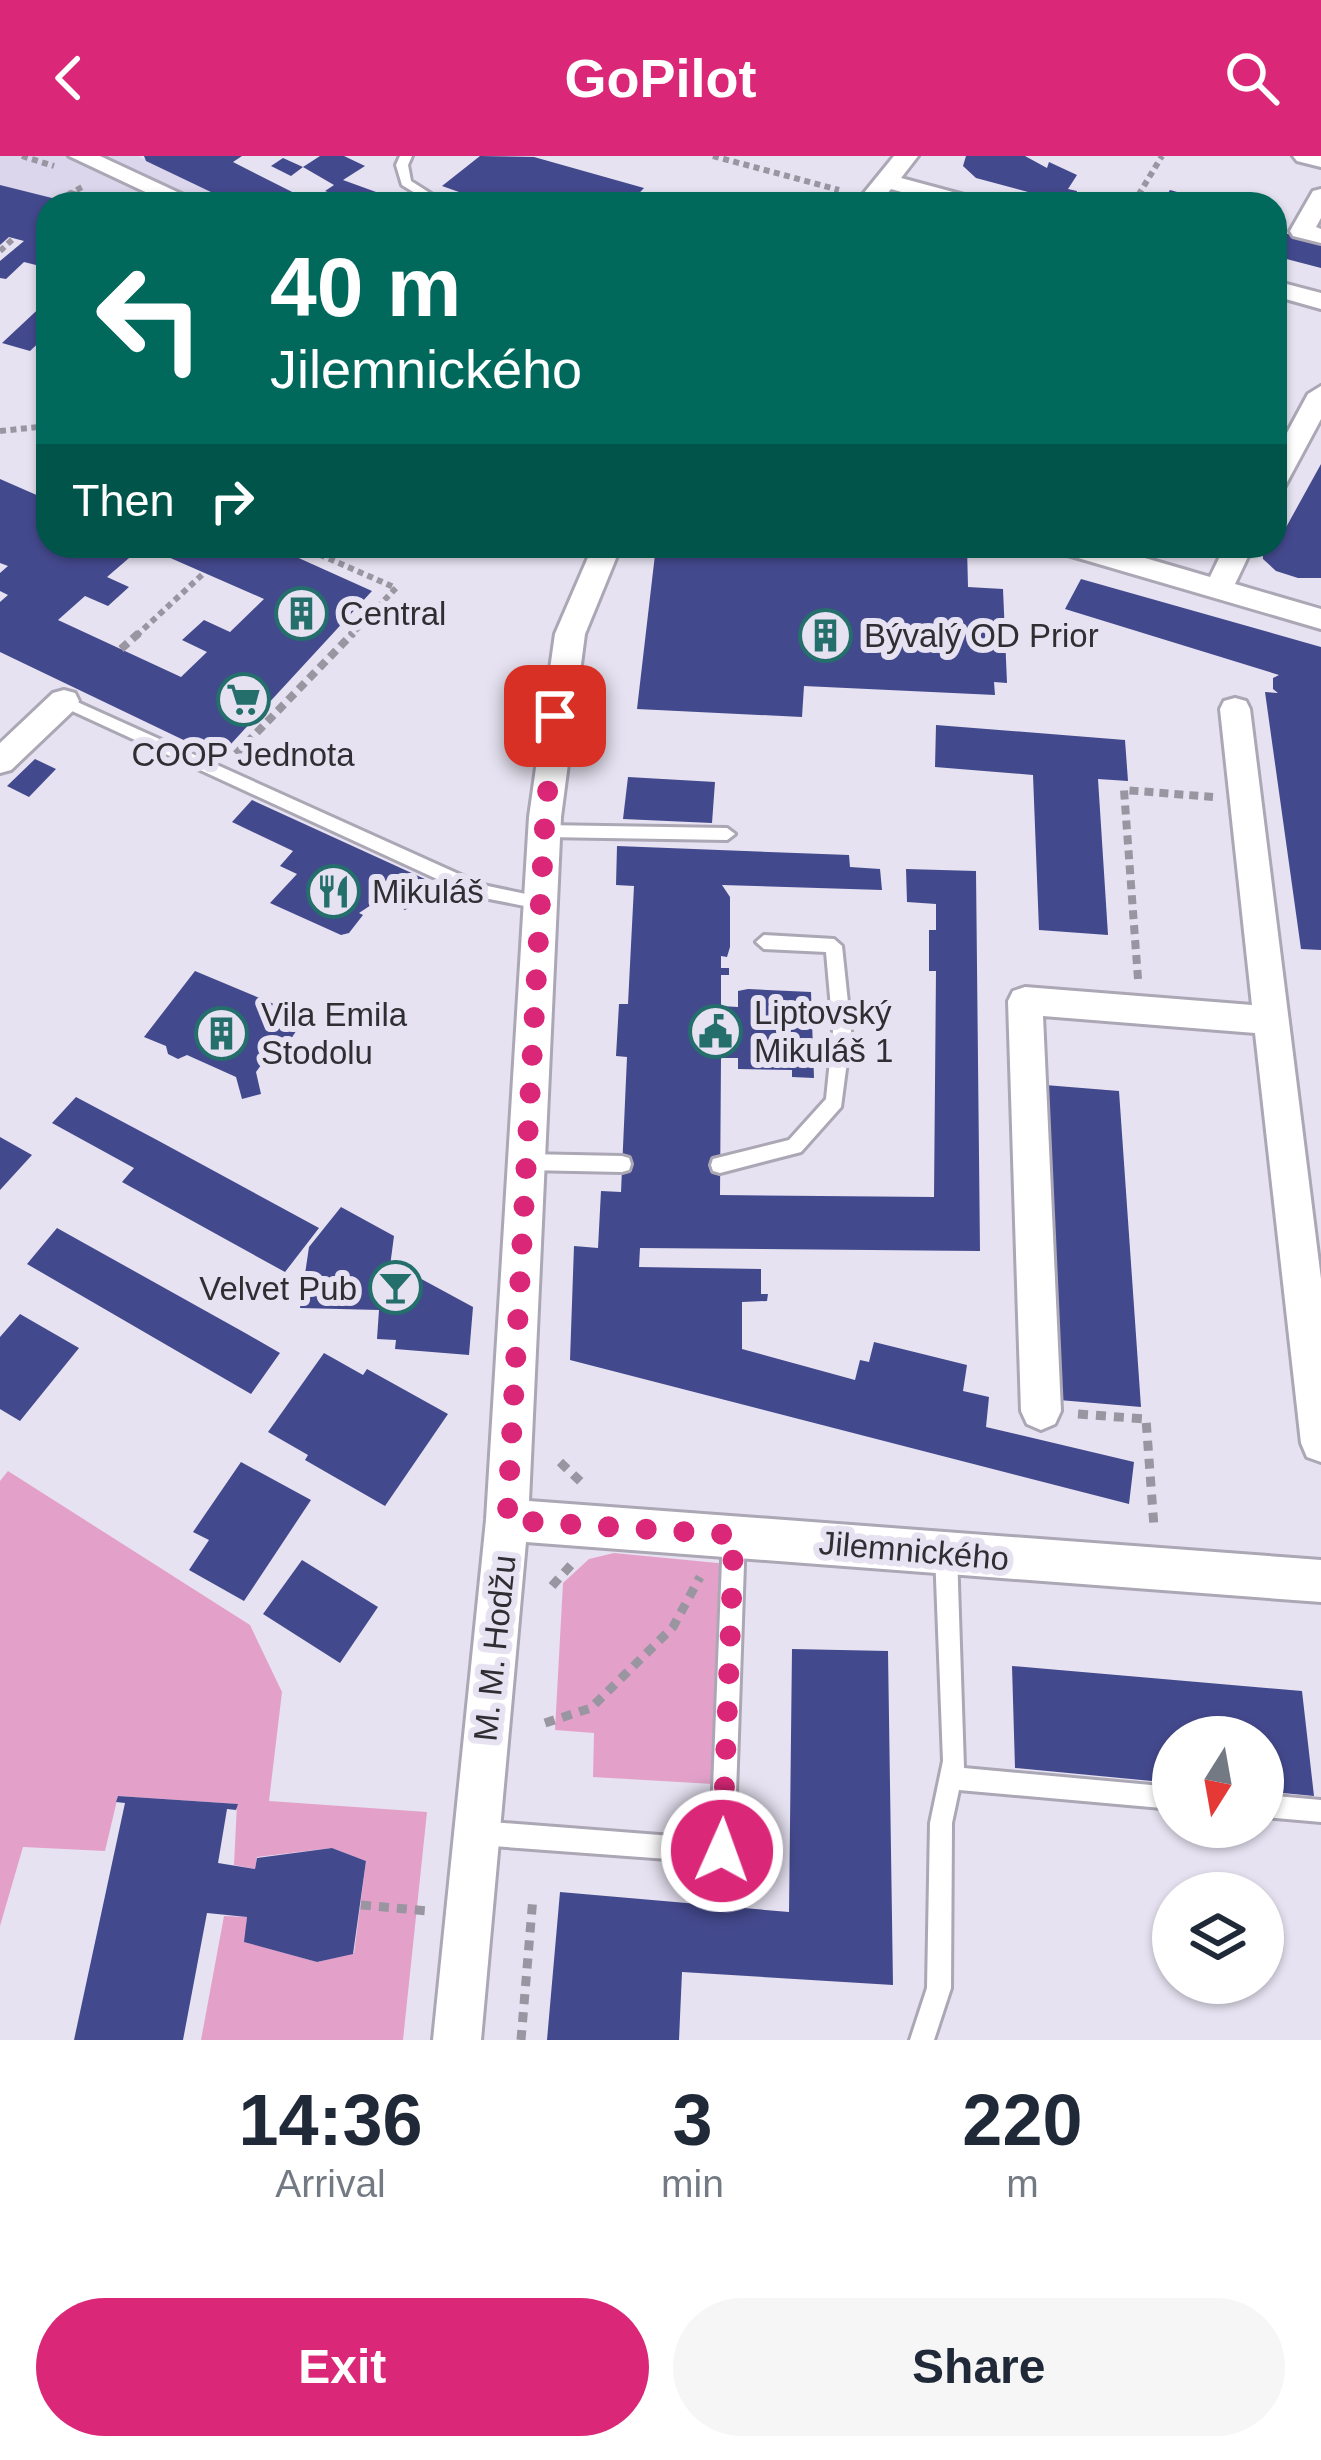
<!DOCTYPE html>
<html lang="en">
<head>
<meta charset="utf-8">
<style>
  :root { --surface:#fff; --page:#f6f6f7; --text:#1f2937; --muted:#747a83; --accent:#db2777 }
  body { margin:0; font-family:Helvetica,sans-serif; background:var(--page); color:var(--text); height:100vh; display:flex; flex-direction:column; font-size:45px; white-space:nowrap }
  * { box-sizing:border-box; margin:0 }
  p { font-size:39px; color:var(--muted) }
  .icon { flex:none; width:66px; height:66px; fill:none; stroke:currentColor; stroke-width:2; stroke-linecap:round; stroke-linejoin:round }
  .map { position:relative; height:1884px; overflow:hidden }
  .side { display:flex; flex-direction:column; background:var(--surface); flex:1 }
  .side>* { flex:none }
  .hud { position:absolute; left:36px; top:36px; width:1251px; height:366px; border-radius:36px; box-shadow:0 3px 9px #0004; background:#00695c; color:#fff; overflow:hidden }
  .needle { width:78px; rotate:191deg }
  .buttons { position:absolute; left:1152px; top:1560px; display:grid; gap:24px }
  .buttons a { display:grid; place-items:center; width:132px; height:132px; border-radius:50%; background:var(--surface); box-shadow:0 3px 9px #0004; font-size:60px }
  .pin { position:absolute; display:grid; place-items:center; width:102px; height:102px; color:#fff; margin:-51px; border-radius:24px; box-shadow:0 6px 18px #0006 }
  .me { position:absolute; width:132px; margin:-66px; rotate:2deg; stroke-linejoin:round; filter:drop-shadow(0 0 9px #0008) }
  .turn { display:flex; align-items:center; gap:42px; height:252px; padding:0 36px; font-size:54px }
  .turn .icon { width:156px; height:156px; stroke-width:2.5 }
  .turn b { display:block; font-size:84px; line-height:102px }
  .then { display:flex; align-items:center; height:114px; padding:0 36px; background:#0003; gap:24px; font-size:45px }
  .eta { display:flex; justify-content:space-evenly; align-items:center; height:204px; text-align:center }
  .eta b { font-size:72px; font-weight:600; line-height:84px }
  .button { display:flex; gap:24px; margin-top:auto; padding:24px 36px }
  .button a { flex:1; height:138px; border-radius:72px; background:var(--accent); color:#fff; font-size:48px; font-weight:600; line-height:138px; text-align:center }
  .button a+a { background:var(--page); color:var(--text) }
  header { display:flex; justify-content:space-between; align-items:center; height:156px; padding:0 36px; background:var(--accent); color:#fff; font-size:54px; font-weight:600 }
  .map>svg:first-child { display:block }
</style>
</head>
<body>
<header><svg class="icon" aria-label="back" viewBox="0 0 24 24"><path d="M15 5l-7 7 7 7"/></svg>GoPilot<svg class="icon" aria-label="search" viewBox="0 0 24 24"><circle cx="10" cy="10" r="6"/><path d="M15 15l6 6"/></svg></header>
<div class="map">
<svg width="1321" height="1884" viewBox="0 0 1321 1884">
  <rect width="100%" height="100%" fill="#e6e2f1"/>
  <path fill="#dcd6ec" d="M 0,0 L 138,0 L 236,48 L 48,48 L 0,42 Z"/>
  <path fill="#e3a1ca" d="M 8,1315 L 250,1469 L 282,1536 L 269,1645 L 427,1656 L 403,1884 L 201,1884 L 224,1760 L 247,1761 L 245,1786 L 317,1806 L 354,1797 L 366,1705 L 332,1692 L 257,1701 L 255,1713 L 234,1709 L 237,1648 L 118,1640 L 105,1695 L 23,1691 L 0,1770 L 0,1325 Z
    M 614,1397 L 728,1408 L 713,1628 L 593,1621 L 594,1577 L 555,1574 L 563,1427 L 589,1403 Z"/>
  <path fill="#43498d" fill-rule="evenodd" d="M 144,0 L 242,0 L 233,6 L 316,48 L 236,48 L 146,5 Z
    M 320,0 L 344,0 L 365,10 L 343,24 L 398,44 L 393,48 L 335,48 L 344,42 L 325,35 L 334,29 L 303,11 L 291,20 L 271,10 L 283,2 L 303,11 Z
    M 480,0 L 534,1 L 644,32 L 629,48 L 493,48 L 442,30 Z
    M 966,0 L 1025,0 L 1047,12 L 1049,6 L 1077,19 L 1068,33 L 1077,35 L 1076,41 L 1073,48 L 976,22 L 963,10 Z
    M 0,29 L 68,46 L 48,48 L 48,112 L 24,106 L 6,123 L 0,122 L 0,105 L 24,85 L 9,81 L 0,89 Z
    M 1170,34 L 1216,47 L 1216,48 L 1161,48 Z
    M 1275,62 L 1283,64 L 1277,75 L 1321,87 L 1321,112 L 1275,100 Z
    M 48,144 L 48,178 L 30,195 L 2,187 Z
    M 1321,308 L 1321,422 L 1298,422 L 1276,415 L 1263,403 L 1262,390 L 1275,390 L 1275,380 L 1284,375 Z
    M 0,323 L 48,344 L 48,390 L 272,390 L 372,435 L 219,601 L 0,496 L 0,446 L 8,439 L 0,435 L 0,417 L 8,410 L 0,407 ZM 143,390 L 264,443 L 230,476 L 204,464 L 182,484 L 207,496 L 181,521 L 58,464 L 85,440 L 108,450 L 129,431 L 107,421 Z
    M 656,390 L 967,391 L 968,431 L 1003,433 L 1007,527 L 994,526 L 995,539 L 804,530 L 802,561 L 637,553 Z
    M 1081,423 L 1321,491 L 1321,794 L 1301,793 L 1265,536 L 1278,537 L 1273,533 L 1273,522 L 1279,519 L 1065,453 Z
    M 936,569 L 1125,584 L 1128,625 L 1098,623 L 1108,779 L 1039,774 L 1033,619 L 935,611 Z
    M 35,603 L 56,613 L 29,641 L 7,630 Z
    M 628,621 L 715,626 L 712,667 L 623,663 Z
    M 252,644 L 427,724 L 416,747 L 405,754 L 386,744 L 377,745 L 359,757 L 363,759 L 349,777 L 341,779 L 270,747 L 297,718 L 280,710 L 293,695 L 232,666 Z
    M 617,690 L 849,699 L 850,711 L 880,713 L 882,734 L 722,729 L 730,741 L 730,791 L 727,801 L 721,800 L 721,812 L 729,812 L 729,819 L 721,819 L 721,850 L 738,851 L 738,835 L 748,833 L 811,836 L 814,922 L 792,921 L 792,914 L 738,913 L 738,902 L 721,902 L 720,1039 L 934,1041 L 936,815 L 929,815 L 929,774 L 936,774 L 936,748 L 907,746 L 906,713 L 976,715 L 980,1095 L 640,1092 L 639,1111 L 761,1113 L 761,1138 L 768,1138 L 767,1145 L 742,1146 L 742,1193 L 855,1224 L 860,1204 L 869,1206 L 874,1186 L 967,1209 L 963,1235 L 989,1241 L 986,1271 L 1134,1306 L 1129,1348 L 570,1204 L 574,1090 L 598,1092 L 601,1035 L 621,1036 L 627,901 L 616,900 L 619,848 L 628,848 L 634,730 L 616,729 Z
    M 195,815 L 305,861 L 277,905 L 267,901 L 256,916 L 261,938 L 242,943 L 236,921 L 187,899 L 178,903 L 168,898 L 166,890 L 144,881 Z
    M 1045,929 L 1119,935 L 1141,1251 L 1059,1244 Z
    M 76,941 L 157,984 L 319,1072 L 285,1116 L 122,1026 L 134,1012 L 52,967 Z
    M 0,981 L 32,999 L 0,1034 Z
    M 341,1051 L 394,1080 L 389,1118 L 414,1119 L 473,1151 L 469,1199 L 395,1193 L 396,1184 L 377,1183 L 379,1154 L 300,1152 L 309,1091 Z
    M 57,1072 L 247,1178 L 280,1197 L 251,1238 L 27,1108 Z
    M 20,1158 L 79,1192 L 20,1265 L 0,1253 L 0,1181 Z
    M 324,1197 L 363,1219 L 367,1213 L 448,1258 L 385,1350 L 305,1304 L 308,1299 L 268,1276 Z
    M 241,1306 L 311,1344 L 244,1445 L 189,1414 L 209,1384 L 193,1376 Z
    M 302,1404 L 378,1451 L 340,1507 L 263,1458 Z
    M 792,1493 L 888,1495 L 893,1829 L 682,1816 L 679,1884 L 547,1884 L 560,1736 L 789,1756 Z
    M 1012,1510 L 1302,1535 L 1314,1640 L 1263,1635 L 1263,1581 L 1173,1581 L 1173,1627 L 1015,1612 Z
    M 118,1640 L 238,1648 L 236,1654 L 227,1653 L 218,1707 L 255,1713 L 257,1702 L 332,1692 L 366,1705 L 353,1798 L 317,1806 L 244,1786 L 247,1761 L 207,1757 L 183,1884 L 74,1884 L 125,1647 L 116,1646 Z"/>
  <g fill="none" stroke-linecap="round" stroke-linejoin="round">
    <defs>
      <path id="lane" d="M 400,0 L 412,0 L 408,9 L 411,25 L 447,48 L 433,48 L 402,29 L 396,9 Z
        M 64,540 L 483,729 L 540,741 L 548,747 L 540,753 L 474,740 L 59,549 L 59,541 Z
        M 544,669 L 727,672 L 735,678 L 727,684 L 544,681 L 536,675 Z
        M 764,779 L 834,783 L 842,790 L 851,875 L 841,951 L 801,996 L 720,1017 L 713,1015 L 711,1009 L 713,1003 L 789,984 L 826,943 L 833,875 L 826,796 L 764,793 L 756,786 Z
        M 526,998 L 622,1000 L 629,1002 L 631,1008 L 629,1014 L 622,1016 L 526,1014 L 519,1012 L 517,1006 L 519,1000 Z
        M 734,1369 L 741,1372 L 745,1379 L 734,1695 L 730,1703 L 722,1707 L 479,1689 L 471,1685 L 467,1677 L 471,1669 L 479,1665 L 711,1683 L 723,1379 L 727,1372 Z
        M 946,1387 L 953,1390 L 957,1397 L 964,1612 L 1173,1631 L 1173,1653 L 959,1634 L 952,1667 L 951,1832 L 934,1884 L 910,1884 L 927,1832 L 930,1667 L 943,1605 L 935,1397 L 939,1390 Z
        M 1263,1639 L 1321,1644 L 1321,1666 L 1263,1661 Z"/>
      <path id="street" d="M 69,0 L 100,0 L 203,48 L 171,48 Z
        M 894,0 L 918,0 L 901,22 L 979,43 L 983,48 L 944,48 L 891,33 L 879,48 L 855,48 Z
        M 1293,0 L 1321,0 L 1321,11 L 1297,5 Z
        M 1321,33 L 1321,62 L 1316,71 L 1321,73 L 1321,87 L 1293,80 L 1290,75 L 1313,35 Z
        M 1275,125 L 1321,137 L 1321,153 L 1275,140 Z
        M 1321,230 L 1321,263 L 1285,330 L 1275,333 L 1275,299 L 1308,238 Z
        M 593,390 L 621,390 L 585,478 L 561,661 L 529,1345 L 1321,1404 L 1321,1446 L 526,1386 L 481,1884 L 433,1884 L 486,1364 L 529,661 L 555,478 Z
        M 1057,390 L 1104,390 L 1210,421 L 1225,390 L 1253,390 L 1235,428 L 1321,453 L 1321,473 L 1061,397 Z
        M 64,534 L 75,537 L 79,545 L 75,553 L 11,614 L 0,617 L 0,587 L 53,537 Z
        M 1235,542 L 1246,545 L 1250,553 L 1321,1123 L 1321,1306 L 1307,1301 L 1301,1287 L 1255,877 L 1043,860 L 1061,1255 L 1055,1268 L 1041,1274 L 1027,1268 L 1021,1255 L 1008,845 L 1013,835 L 1025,831 L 1252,849 L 1220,553 L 1224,545 Z"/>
    </defs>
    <use href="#lane" stroke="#aba7b5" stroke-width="6"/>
    <use href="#street" stroke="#aba7b5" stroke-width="6"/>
    <path stroke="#9996a1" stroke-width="6" stroke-dasharray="6 4.5" stroke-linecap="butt" d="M 22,0 L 54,10
      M 713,0 L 839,34
      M 71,37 L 103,48
      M 58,44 L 84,30
      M 1133,48 L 1162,0
      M 0,95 L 14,82
      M 0,275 L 48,270
      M 300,390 L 396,432 L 350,480
      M 136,480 L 204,417"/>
    <path stroke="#9996a1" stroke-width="8" stroke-dasharray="9 6" stroke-linecap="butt" d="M 121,493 L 139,477
      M 236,598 L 353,477
      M 1138,823 L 1124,634 L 1213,641"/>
    <path stroke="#9996a1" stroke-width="9" stroke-dasharray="10 8" stroke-linecap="butt" d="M 1078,1258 L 1146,1263 L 1154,1371
      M 560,1306 L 581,1326
      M 552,1430 L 571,1409
      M 545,1567 L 591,1552 L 673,1471 L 700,1421
      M 361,1749 L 428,1755
      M 521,1884 L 533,1741"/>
    <use href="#lane" fill="#fff" fill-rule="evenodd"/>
    <use href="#street" fill="#fff" fill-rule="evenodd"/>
  </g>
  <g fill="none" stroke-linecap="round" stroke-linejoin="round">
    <path stroke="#db2777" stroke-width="21" stroke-dasharray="0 37.8" d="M 555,560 L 545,662 L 507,1364 L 734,1379 L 722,1695"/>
  </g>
  <defs>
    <symbol id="building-ring" viewBox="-11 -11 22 22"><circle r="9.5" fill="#e6e2f1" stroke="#246e6b" stroke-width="1.5"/><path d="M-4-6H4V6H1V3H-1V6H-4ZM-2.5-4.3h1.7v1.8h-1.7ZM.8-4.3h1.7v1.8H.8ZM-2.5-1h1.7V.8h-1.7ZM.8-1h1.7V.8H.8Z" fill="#246e6b"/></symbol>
    <symbol id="supermarket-ring" viewBox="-11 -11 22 22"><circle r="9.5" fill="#e6e2f1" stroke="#246e6b" stroke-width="1.5"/><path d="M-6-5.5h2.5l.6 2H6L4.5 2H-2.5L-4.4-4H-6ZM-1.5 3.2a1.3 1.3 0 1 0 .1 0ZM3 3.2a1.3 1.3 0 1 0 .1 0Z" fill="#246e6b"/></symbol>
    <symbol id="restaurant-ring" viewBox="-11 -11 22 22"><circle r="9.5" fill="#e6e2f1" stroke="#246e6b" stroke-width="1.5"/><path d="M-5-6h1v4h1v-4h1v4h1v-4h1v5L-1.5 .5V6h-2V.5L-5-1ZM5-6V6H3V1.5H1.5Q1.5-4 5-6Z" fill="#246e6b"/></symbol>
    <symbol id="civic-ring" viewBox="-11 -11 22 22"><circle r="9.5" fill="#e6e2f1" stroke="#246e6b" stroke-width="1.5"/><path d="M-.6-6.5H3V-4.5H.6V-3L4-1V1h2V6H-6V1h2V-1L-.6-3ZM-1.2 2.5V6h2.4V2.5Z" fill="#246e6b"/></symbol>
    <symbol id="bar-ring" viewBox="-11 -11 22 22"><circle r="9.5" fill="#e6e2f1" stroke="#246e6b" stroke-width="1.5"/><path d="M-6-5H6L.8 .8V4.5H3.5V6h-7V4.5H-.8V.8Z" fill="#246e6b"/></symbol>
  </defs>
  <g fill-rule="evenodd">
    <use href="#building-ring" x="272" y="428" width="59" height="59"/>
    <use href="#building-ring" x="796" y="450" width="59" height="59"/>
    <use href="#supermarket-ring" x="214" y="514" width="59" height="59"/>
    <use href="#restaurant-ring" x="304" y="706" width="59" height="59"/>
    <use href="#civic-ring" x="686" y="846" width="59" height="59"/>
    <use href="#building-ring" x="192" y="848" width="59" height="59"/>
    <use href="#bar-ring" x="366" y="1102" width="59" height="59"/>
  </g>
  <g text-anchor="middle" stroke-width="12" stroke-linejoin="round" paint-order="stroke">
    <g font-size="33" fill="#2f2e33" stroke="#e6e2f1" text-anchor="start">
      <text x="340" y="469">Central</text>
      <text x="864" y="491">Bývalý OD Prior</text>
      <text x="243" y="610" text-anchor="middle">COOP Jednota</text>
      <text x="372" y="747">Mikuláš</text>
      <text x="754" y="868">Liptovský<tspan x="754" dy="38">Mikuláš 1</tspan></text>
      <text x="261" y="870">Vila Emila<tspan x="261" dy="38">Stodolu</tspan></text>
      <text x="357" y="1144" text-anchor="end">Velvet Pub</text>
    </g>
    <g font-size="33" fill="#2f2e33" stroke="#e6e2f1">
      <text transform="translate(914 1394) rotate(5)" y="12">Jilemnického</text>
      <text transform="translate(494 1492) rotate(-84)" y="12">M. M. Hodžu</text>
    </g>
  </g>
</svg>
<div class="buttons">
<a><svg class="needle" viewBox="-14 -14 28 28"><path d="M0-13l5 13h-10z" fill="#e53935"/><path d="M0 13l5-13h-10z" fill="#747a83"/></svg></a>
<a><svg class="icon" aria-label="layers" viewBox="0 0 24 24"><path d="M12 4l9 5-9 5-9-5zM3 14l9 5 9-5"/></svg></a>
</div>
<div class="pin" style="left:555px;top:560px;background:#d93025"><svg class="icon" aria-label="arrive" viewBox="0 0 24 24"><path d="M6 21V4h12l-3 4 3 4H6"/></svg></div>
<svg class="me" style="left:722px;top:1695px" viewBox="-20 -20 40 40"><circle r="17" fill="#db2777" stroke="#fff" stroke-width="3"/><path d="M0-11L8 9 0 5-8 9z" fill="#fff"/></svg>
<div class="hud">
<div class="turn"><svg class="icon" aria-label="left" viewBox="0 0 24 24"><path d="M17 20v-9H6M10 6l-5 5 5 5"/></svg><div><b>40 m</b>Jilemnického</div></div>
<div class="then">Then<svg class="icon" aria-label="right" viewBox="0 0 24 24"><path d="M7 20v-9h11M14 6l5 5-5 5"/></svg></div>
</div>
</div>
<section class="side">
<div class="eta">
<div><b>14:36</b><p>Arrival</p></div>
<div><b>3</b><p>min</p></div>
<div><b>220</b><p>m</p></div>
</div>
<div class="button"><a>Exit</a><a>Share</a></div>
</section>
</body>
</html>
